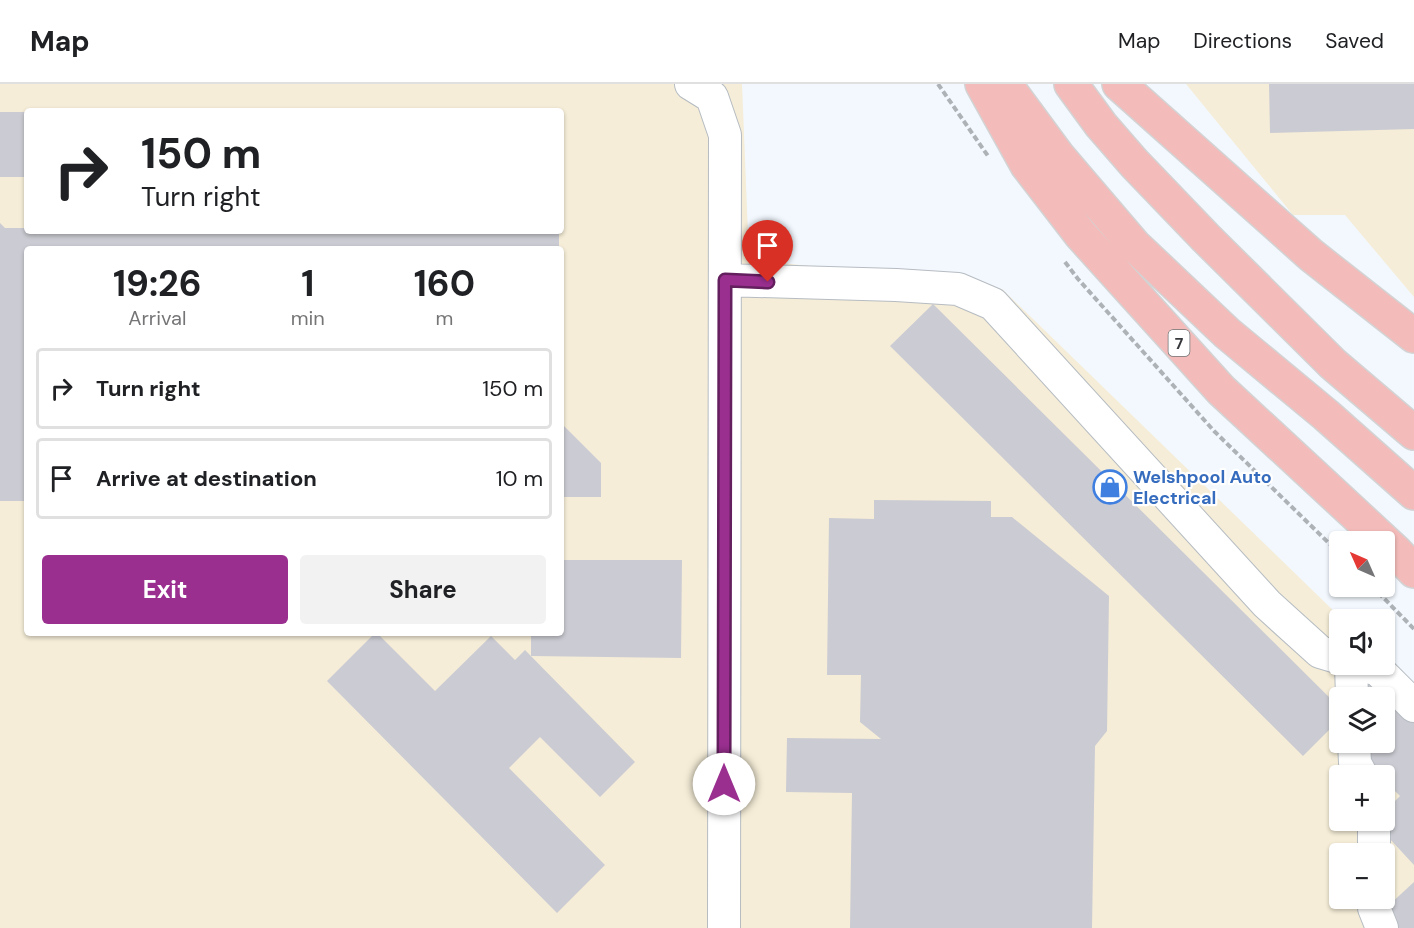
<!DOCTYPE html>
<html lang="en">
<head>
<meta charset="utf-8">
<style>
  :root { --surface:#fff; --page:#f2f2f2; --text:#202124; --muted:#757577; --line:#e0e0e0; --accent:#9a2f90 }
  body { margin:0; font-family:"DM Sans",sans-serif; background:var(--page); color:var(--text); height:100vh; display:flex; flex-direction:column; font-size:22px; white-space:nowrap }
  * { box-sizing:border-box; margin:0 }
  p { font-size:20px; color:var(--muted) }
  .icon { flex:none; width:33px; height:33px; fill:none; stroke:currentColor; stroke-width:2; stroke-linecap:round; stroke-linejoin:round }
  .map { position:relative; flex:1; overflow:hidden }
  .drawer { position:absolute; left:24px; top:162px; width:540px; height:390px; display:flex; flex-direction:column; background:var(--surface); border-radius:6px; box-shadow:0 2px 4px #0004 }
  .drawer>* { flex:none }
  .banner { position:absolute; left:24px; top:24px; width:540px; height:126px; border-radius:6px; box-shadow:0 2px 4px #0004; background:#fff; color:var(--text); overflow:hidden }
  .needle { width:39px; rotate:315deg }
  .fabs { position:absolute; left:1329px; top:447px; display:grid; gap:12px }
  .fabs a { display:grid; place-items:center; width:66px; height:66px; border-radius:6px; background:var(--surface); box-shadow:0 2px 4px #0004; font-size:30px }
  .pin { position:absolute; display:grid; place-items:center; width:51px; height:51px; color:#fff; margin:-62px -26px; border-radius:50% 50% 50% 0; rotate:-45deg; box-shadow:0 0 6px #0007 }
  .pin .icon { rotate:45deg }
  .me { position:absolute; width:66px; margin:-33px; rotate:0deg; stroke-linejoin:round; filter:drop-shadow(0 0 4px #0008) }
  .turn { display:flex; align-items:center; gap:21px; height:126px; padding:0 18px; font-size:27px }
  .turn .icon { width:78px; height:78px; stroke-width:2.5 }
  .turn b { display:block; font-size:42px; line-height:51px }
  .eta { display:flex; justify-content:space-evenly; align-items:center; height:102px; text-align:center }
  .eta b { font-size:36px; font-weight:700; line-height:42px }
  .primary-button { display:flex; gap:12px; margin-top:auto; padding:12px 18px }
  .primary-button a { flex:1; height:69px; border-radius:6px; background:var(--accent); color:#fff; font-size:24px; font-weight:700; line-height:69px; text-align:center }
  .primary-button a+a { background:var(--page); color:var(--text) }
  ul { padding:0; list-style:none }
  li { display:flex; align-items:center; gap:18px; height:81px; margin:0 12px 9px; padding:0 6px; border:3px solid var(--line); border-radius:6px }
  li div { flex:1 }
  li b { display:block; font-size:22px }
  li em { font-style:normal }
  header { display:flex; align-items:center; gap:36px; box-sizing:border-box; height:84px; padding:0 30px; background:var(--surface); border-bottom:2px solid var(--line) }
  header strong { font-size:28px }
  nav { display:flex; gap:33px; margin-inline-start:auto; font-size:21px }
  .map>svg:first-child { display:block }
</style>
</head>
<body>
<header>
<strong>Map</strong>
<nav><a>Map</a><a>Directions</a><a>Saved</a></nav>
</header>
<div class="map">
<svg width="1414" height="844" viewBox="0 0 1414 844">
  <rect width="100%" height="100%" fill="#f2f8fe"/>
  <path fill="#f5edd7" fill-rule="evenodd" d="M 0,0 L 742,0 L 749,175 L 1002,205 L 1342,535 L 1340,536 L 1340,580 L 1414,606 L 1414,844 L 0,844 ZM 27,27 L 561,27 L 561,147 L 27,147 ZM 27,165 L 561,165 L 561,549 L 27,549 ZM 1340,614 L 1384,614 L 1384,658 L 1340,658 ZM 1340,692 L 1384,692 L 1384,736 L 1340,736 ZM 1340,770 L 1384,770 L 1384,814 L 1340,814 Z
    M 1186,0 L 1414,0 L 1414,213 L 1345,131 L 1293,131 Z"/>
  <path fill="#cbcbd3" d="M 1269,0 L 1414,0 L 1414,45 L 1270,49 Z
    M 0,28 L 27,28 L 27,93 L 0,93 Z
    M 0,139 L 5,144 L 27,144 L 27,147 L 559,147 L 559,165 L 27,165 L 27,417 L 0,417 Z
    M 933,220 L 1340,624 L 1340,635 L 1303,672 L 890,262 Z
    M 561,339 L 601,379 L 601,413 L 561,413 Z
    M 874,416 L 991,417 L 991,433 L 1012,433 L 1109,512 L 1107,647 L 1095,662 L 1092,844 L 850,844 L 852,709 L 786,708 L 787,654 L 881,655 L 860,638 L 861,591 L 827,591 L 829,434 L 874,435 Z
    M 561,476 L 682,476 L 681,574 L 531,572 L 531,549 L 561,549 Z
    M 375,549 L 377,549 L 435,607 L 491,552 L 515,576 L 525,566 L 635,678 L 600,713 L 540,653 L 509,684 L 605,781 L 557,829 L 327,597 Z
    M 1367,598 L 1414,636 L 1414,781 L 1389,754 L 1389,723 L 1400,712 L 1393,705 L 1393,689 L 1388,684 L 1367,684 L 1367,658 L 1384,658 L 1384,614 L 1367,614 Z
    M 1414,798 L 1414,844 L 1393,844 L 1388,822 Z"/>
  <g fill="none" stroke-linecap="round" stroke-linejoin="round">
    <defs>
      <path id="minor" d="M 691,0 L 712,13 L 725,51 L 724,844
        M 725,196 L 896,201 L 958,205 L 993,220 L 1267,520 L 1320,568 L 1340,574
        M 1351,580 L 1352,614
        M 1360,580 L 1378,586 L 1414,622
        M 1354,658 L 1355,679 L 1362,692
        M 1374,770 L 1374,736
        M 1374,814 L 1374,824 L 1382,844"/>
      <path id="highway" d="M 982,0 L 1027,81 L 1081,151 L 1221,306 L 1395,467 L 1414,487
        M 1005,0 L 1058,72 L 1134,161 L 1227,249 L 1326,331 L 1414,409
        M 1071,0 L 1101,41 L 1134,79 L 1206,154 L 1333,280 L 1414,349
        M 1119,0 L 1311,171 L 1414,252"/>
    </defs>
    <use href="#minor" stroke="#b6bcc2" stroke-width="34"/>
    <use href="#highway" stroke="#d3d3d4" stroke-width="36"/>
    <path stroke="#adb2b7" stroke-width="4" stroke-dasharray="6 3" stroke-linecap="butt" d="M 938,0 L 988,72
      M 1065,178 L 1078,195 L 1214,347 L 1340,470
      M 1372,502 L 1414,545"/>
    <use href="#minor" stroke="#fff" stroke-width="32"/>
    <use href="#highway" stroke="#f3bbb9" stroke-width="33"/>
  </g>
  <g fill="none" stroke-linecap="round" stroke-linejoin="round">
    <defs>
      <path id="route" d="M 724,700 L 725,196 L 768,198"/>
    </defs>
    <use href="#route" stroke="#641f5e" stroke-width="15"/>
    <use href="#route" stroke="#9a2f90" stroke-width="10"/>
  </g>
  <defs>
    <symbol id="shop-ring" viewBox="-11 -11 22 22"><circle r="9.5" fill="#fff" stroke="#3f7fe0" stroke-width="1.5"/><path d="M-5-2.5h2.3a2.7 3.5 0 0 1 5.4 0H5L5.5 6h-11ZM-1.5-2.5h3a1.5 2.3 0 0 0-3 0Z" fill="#3f7fe0"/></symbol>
  </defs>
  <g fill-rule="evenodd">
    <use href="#shop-ring" x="1091" y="384" width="38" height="38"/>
  </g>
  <g text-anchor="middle" stroke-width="4.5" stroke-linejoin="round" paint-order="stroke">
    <rect fill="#fff" stroke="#727476" stroke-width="1.5" x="1168.5" y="246" width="21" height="26" rx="4.5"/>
    <g font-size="16" font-weight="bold" fill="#36383b">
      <text x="1179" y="265">7</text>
    </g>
    <g font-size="18" font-weight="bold" fill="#366cbe" stroke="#fff" text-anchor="start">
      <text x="1133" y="399">Welshpool Auto<tspan x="1133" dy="21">Electrical</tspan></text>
    </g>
  </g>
</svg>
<div class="fabs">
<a><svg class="needle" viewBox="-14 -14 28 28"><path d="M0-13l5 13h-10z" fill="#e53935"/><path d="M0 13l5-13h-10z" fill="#757577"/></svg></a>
<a><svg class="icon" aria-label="sound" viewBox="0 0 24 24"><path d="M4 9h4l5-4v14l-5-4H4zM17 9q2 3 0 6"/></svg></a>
<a><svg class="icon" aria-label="layers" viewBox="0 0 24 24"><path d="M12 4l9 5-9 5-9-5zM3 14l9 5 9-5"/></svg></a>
<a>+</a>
<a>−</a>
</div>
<div class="pin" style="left:768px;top:198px;background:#d93025"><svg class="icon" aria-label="arrive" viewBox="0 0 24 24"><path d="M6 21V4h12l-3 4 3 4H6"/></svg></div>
<svg class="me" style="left:724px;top:700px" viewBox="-20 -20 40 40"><circle r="19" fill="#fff"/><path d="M0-13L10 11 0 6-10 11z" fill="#9a2f90"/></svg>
<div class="banner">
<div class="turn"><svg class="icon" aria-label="right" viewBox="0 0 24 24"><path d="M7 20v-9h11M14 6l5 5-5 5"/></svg><div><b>150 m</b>Turn right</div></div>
</div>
<section class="drawer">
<div class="eta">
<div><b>19:26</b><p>Arrival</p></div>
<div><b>1</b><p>min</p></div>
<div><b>160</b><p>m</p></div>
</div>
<ul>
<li><svg class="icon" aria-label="right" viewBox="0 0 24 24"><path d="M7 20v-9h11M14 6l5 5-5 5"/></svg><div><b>Turn right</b></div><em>150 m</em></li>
<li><svg class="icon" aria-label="arrive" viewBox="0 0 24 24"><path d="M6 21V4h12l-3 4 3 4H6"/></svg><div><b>Arrive at destination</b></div><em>10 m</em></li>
</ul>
<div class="primary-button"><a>Exit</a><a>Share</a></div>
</section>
</div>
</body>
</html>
